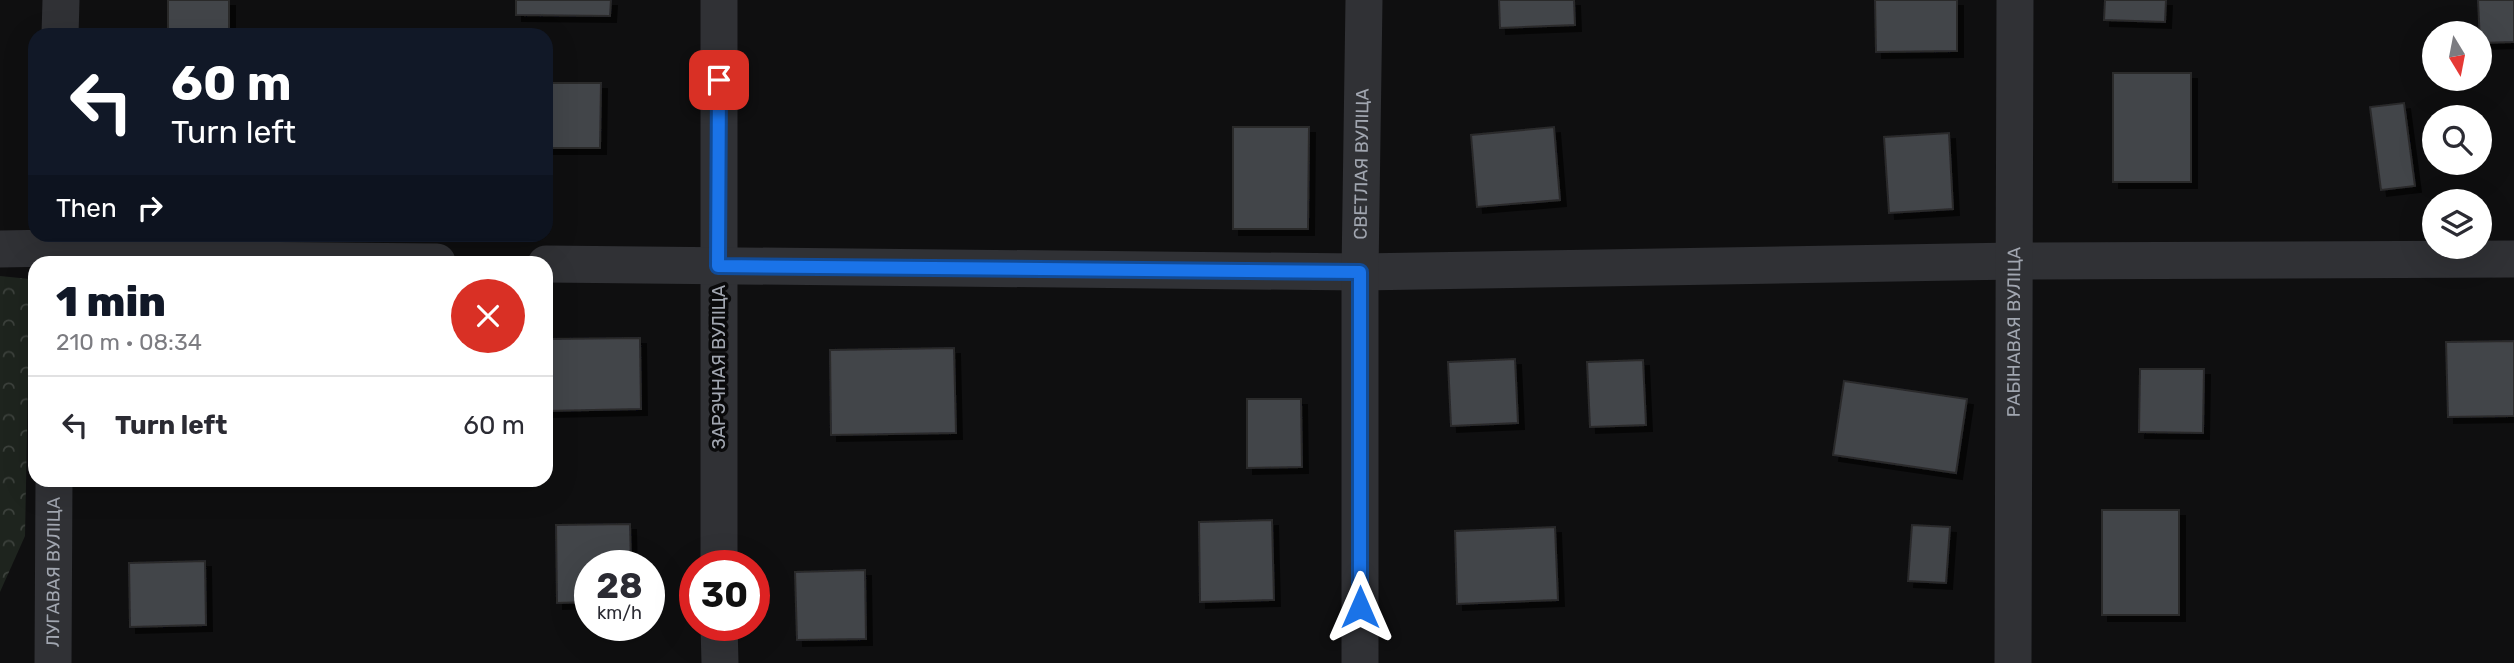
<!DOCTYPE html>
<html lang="en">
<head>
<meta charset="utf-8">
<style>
  :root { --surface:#fff; --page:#f7f7f7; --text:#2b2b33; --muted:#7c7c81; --line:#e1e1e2; --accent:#111827 }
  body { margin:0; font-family:Rubik,sans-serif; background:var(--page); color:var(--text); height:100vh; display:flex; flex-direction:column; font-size:26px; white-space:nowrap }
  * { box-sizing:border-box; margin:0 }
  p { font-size:23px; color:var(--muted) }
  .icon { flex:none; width:38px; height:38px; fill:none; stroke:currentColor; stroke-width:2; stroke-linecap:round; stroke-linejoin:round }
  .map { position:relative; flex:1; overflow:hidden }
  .panel { position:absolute; left:28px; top:256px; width:525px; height:231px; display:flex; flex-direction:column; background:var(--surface); border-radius:21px; box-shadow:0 7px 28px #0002 }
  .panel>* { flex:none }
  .hud { position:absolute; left:28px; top:28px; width:525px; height:214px; border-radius:21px; box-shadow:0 7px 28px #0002; background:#111827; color:#fff; overflow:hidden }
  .needle { width:46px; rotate:170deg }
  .buttons { position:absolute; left:2422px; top:21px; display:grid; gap:14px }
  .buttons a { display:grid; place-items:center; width:70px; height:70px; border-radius:50%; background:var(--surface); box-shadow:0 7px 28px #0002; font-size:35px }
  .speed { position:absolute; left:574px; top:550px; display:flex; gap:14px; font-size:35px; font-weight:700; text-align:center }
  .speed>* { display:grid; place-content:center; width:91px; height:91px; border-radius:50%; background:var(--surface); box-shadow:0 7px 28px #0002; line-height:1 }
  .speed small { font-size:18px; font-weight:400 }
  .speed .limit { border:10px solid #d22; background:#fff; color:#111 }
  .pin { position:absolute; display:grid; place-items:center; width:60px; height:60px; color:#fff; margin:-30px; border-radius:14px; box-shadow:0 4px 10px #0006 }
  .me { position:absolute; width:77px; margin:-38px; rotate:0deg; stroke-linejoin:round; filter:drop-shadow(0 0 5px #0008) }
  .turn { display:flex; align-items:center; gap:24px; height:147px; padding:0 28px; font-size:32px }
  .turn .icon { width:91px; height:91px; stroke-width:2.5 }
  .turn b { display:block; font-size:49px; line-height:60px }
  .then { display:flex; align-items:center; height:66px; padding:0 28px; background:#0003; gap:14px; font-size:26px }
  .round { display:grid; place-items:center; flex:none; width:74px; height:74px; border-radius:37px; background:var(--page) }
  .head { display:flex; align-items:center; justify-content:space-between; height:119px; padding:0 28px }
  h1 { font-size:42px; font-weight:800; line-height:52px; color:var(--accent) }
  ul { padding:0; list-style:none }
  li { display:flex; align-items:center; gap:21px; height:98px; padding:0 28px; border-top:2px solid var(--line) }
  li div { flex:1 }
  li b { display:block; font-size:26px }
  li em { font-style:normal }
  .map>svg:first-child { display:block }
</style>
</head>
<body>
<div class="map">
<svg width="2514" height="663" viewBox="0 0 2514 663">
  <defs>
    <pattern id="forest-crowns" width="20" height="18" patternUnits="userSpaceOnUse" patternTransform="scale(1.75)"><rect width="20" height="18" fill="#1e241e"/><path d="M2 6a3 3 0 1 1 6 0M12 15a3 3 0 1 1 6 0" fill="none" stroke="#3c413c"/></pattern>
    <filter id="shadow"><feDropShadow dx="6" dy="6" stdDeviation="0" flood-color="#0009"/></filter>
  </defs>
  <rect width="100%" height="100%" fill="#0f0f10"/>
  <path fill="url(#forest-crowns)" d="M 0,276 L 30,279 L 25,536 L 0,592 Z"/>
  <path fill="#434448" stroke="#29292c" stroke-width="2" filter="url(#shadow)" d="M 168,0 L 229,0 L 229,30 L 168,30 Z
    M 516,0 L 611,0 L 610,16 L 516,15 Z
    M 1499,0 L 1574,0 L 1575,25 L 1500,28 Z
    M 1875,0 L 1957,0 L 1957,51 L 1876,52 Z
    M 2105,0 L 2166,0 L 2165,22 L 2104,20 Z
    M 2478,0 L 2514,0 L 2514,42 L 2480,43 Z
    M 2113,73 L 2191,73 L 2191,182 L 2113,182 Z
    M 546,83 L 601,83 L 600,148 L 546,148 Z
    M 2404,103 L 2415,186 L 2381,190 L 2370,107 Z
    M 1233,127 L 1309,127 L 1308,229 L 1233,229 Z
    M 1554,127 L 1560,200 L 1477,207 L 1471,135 Z
    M 1949,133 L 1953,209 L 1889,213 L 1884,137 Z
    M 640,338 L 641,409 L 546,411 L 546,339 Z
    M 2514,341 L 2514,416 L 2448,417 L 2446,342 Z
    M 954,348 L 956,433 L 831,435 L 830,350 Z
    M 1515,359 L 1518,423 L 1451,426 L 1448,362 Z
    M 1643,360 L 1646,425 L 1590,427 L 1587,362 Z
    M 2140,369 L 2204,369 L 2203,433 L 2139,432 Z
    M 1844,381 L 1967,399 L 1956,473 L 1833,455 Z
    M 1247,399 L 1301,399 L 1302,467 L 1247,468 Z
    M 2102,510 L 2179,510 L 2179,615 L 2102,615 Z
    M 1272,520 L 1274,600 L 1200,602 L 1199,522 Z
    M 630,524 L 631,565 L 590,565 L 590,602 L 557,603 L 556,525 Z
    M 1912,525 L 1950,527 L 1946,583 L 1908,581 Z
    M 1555,527 L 1558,600 L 1457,604 L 1455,531 Z
    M 205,561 L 206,625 L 130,627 L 129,563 Z
    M 865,570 L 866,639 L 797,640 L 795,572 Z"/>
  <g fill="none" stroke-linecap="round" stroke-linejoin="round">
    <g stroke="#303135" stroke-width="37">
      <path d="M 719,0 L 719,565"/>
      <path d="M 60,35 L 61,0"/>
      <path d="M 0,249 L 56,248 L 128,259 L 437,262"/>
      <path d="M 546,264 L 1360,272 L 2015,261 L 2514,259"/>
      <path d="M 719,625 L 720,663"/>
      <path id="s1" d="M 53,663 L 54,480"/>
      <path id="s2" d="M 1360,663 L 1360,272 L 1364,0"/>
      <path id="s3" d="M 2013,663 L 2015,0"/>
    </g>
  </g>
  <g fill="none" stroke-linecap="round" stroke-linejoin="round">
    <defs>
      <path id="route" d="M 719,80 L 718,266 L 1360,272 L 1360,607"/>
    </defs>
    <use href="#route" stroke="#114b97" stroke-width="18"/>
    <use href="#route" stroke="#1a73e8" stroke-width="12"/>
  </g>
  <g text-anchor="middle" stroke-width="7" stroke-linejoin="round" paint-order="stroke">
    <g font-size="18" fill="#a1a6b0" stroke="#0a0a0b">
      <text dy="6" stroke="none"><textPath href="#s2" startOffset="499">СВЕТЛАЯ ВУЛІЦА</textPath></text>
      <text dy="6" stroke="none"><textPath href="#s3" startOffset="331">РАБІНАВАЯ ВУЛІЦА</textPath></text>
      <text transform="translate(719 367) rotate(-90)" y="6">ЗАРЭЧНАЯ ВУЛІЦА</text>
      <text dy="6" stroke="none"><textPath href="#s1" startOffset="91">ЛУГАВАЯ ВУЛІЦА</textPath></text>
    </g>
  </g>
</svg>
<div class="buttons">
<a><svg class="needle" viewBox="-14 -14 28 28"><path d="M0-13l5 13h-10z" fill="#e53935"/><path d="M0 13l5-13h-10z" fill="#7c7c81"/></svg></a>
<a><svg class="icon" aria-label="search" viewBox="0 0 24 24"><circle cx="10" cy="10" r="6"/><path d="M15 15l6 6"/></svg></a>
<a><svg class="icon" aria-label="layers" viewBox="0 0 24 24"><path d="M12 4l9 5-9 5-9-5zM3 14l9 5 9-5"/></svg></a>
</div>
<div class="speed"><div>28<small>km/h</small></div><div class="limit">30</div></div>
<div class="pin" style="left:719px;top:80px;background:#d93025"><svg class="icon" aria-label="arrive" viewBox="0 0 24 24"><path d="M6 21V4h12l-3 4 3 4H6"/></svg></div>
<svg class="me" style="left:1360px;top:607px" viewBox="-20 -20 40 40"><path d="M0-17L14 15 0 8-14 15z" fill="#1a73e8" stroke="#fff" stroke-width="4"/></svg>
<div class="hud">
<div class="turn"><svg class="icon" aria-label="left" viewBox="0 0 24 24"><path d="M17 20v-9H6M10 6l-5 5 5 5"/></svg><div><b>60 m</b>Turn left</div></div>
<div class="then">Then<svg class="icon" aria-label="right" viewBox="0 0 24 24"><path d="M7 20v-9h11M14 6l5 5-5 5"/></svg></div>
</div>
<section class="panel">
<div class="head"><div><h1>1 min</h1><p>210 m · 08:34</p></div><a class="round" style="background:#d93025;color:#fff"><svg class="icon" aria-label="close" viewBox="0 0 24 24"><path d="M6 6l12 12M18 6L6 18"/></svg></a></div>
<ul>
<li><svg class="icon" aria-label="left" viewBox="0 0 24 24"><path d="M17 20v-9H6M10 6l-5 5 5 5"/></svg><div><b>Turn left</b></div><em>60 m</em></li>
</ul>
</section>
</div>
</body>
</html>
